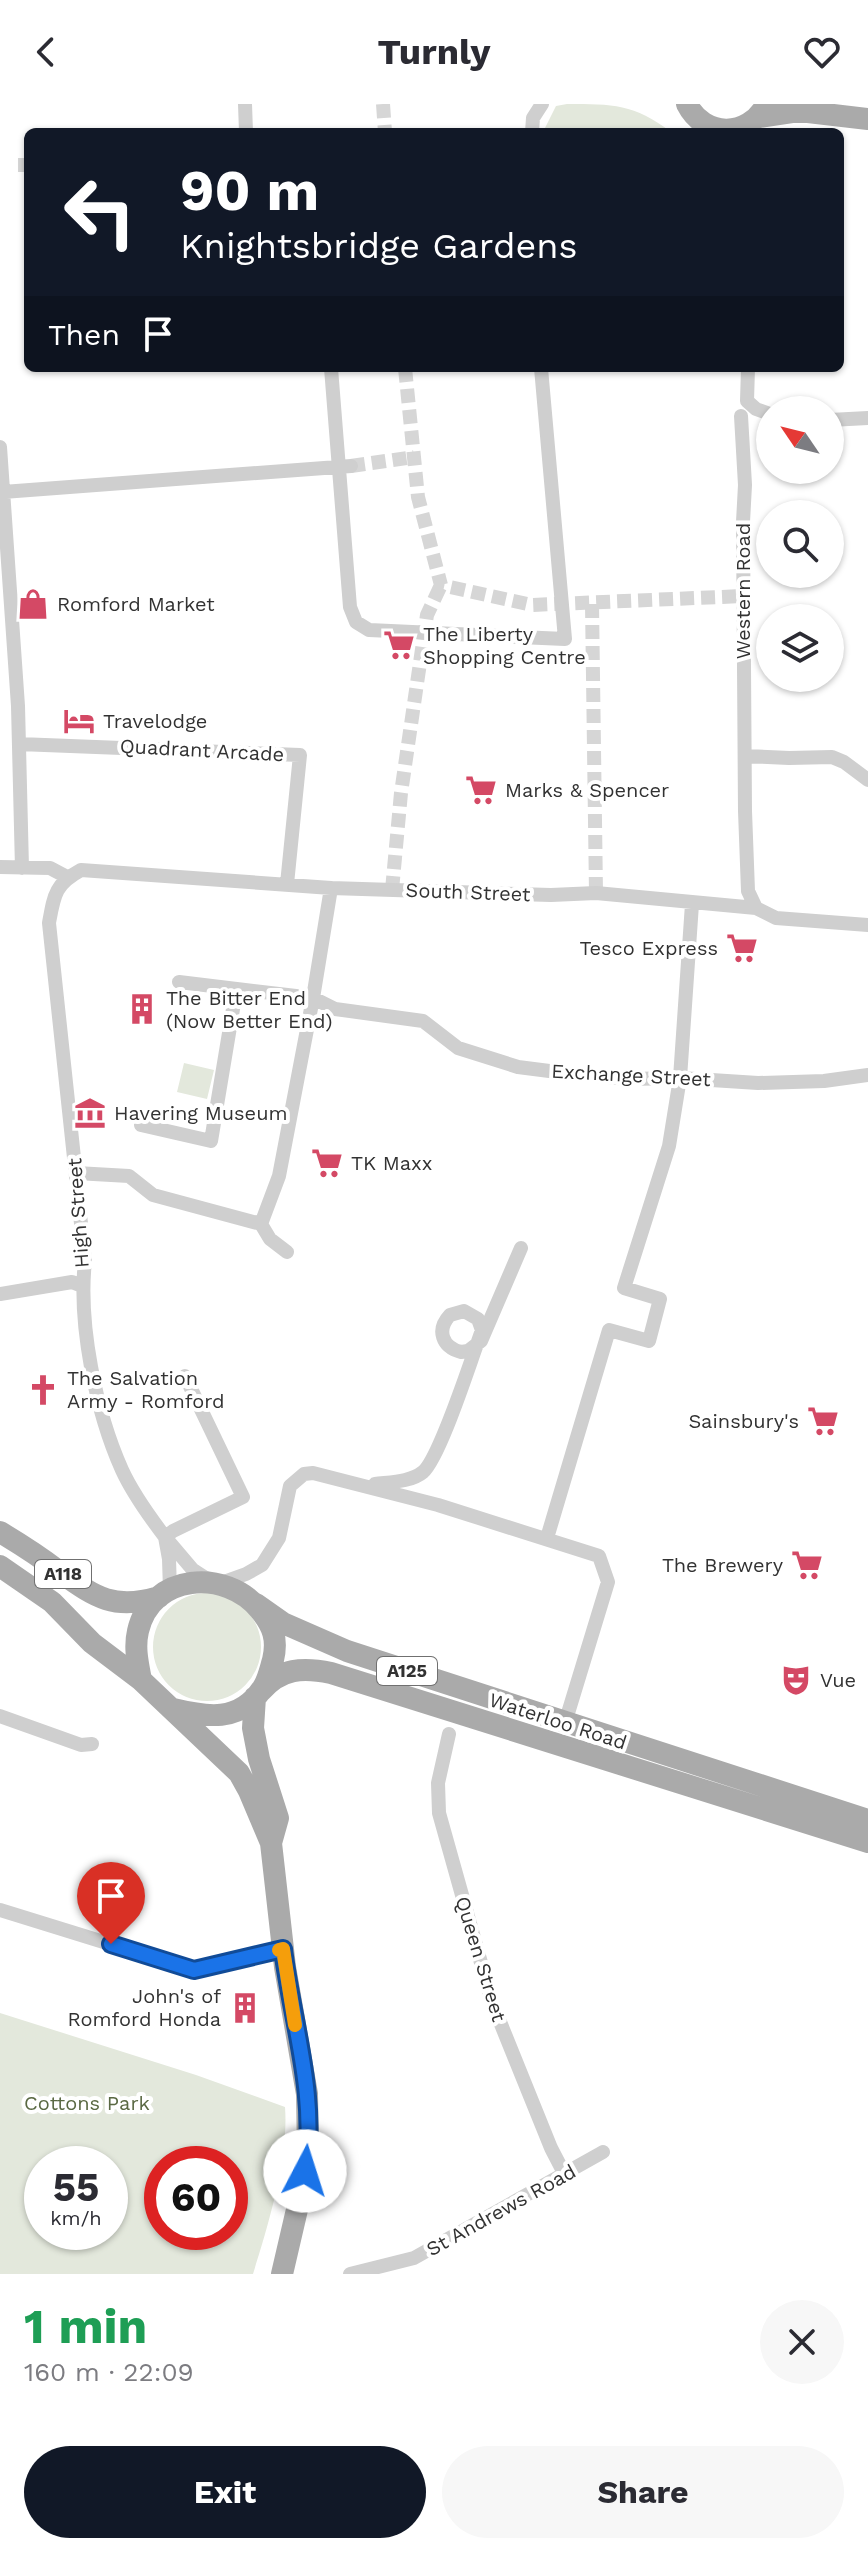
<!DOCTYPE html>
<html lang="en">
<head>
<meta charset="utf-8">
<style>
  :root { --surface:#fff; --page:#f7f7f7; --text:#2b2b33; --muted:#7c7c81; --accent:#111827 }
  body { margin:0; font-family:"Work Sans",sans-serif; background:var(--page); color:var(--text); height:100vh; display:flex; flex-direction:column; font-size:30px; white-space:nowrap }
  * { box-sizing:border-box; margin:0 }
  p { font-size:26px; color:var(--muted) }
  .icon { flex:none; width:44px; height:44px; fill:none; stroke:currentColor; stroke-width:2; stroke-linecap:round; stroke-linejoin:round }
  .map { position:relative; height:2170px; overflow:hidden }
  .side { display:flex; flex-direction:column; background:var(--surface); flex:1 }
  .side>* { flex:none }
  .guide { position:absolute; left:24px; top:24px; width:820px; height:244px; border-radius:12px; box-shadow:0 2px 6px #0004; background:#111827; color:#fff; overflow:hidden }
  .needle { width:52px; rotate:305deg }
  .buttons { position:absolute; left:756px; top:292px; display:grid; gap:16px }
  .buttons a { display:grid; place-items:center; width:88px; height:88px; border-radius:50%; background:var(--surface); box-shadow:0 2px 6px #0004; font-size:40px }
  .speed { position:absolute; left:24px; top:2042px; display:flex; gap:16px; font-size:40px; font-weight:700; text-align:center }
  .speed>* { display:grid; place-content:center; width:104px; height:104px; border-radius:50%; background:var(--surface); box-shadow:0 2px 6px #0004; line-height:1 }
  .speed small { font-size:20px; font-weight:400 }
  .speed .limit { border:12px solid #d22; background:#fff; color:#111 }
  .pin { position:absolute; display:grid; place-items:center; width:68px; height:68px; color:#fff; margin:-82px -34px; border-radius:50% 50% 50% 0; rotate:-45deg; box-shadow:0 0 8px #0007 }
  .pin .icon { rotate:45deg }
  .me { position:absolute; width:88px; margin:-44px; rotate:5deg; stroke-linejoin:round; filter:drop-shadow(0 0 6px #0008) }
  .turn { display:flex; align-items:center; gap:28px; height:168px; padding:0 24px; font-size:36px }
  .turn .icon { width:104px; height:104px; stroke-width:2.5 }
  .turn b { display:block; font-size:56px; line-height:68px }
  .then { display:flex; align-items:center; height:76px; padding:0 24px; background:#0003; gap:16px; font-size:30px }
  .round { display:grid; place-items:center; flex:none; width:84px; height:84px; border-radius:42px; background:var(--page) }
  .headline { display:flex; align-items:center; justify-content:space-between; height:136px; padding:0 24px }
  h1 { font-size:48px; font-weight:700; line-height:60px; color:#1e9e55 }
  .button { display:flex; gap:16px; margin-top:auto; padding:16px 24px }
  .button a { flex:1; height:92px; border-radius:48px; background:var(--accent); color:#fff; font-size:32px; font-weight:700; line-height:92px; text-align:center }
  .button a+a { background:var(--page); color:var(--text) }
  header { display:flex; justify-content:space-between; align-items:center; height:104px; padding:0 24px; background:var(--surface); font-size:36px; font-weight:700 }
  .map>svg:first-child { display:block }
</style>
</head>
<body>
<header><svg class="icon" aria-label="back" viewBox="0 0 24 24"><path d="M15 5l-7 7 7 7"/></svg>Turnly<svg class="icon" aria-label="heart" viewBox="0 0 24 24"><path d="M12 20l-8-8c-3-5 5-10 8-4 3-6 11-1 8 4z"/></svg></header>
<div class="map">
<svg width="868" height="2170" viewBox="0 0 868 2170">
  <rect width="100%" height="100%" fill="#fff"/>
  <path fill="#e3e8dc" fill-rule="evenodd" d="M 567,0 C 613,0 634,0 671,28 L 543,28 L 556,2 Z
    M 184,959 L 214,966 L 207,995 L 177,988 Z
    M153 1543a54 54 0 1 1 108 0a54 54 0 1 1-108 0Z
    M 0,1909 L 196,1971 L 285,2003 C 289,2053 268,2122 253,2170 L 0,2170 ZM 42,2060 L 110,2060 L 110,2128 L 42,2128 ZM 230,2060 L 230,2128 L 162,2128 L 162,2060 Z"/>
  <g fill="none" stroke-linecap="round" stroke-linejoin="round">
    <path stroke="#d6d6d6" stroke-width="14" stroke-dasharray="14 7" stroke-linecap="butt" d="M 383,0 L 385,28
      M 18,61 L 28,61
      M 405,264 L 418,393 L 441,481 L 532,501 L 743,492
      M 351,362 L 414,353
      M 592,500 L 596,789
      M 392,786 L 401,689 L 427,511 L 441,481"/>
    <path stroke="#cfcfcf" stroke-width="14" d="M 245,0 L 246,28
      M 532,28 L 533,14 L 542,0
      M 331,264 L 350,503 L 356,518 L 369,526 L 565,535 L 541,264
      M 748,264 L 747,297 L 756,305 L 770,310
      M 741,312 L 745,381 L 743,418 L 745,707 L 748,787 L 756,804
      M 830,316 L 868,314
      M 0,343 L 18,602 L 22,764
      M 3,388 L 351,362
      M 19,640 L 300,651 L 287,780
      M 745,652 L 789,654 L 832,653 L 844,658 L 868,676
      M 0,763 L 50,764 L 67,773
      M 179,878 L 313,894 L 335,905 L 423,917 L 458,944 L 518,963 L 565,969 L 628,975 L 680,974 L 758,979 L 824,977 L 868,971
      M 141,1021 L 211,1037 L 236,887
      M 76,1069 L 129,1072 L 153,1091 L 261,1120 L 279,1072 L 313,894 L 331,784
      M 261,1120 L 270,1135 L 287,1148
      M 0,1190 L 72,1178 L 82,1182
      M 185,1272 L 243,1393 L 173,1427 L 165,1433 C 149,1412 133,1390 122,1366 C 96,1308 78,1220 85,1157 L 49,819 C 54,791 55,780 81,766 L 331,784 L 551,791 L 596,789 L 756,804 L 776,814 L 868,821
      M 375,1380 C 390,1378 411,1378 423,1368 C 439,1354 467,1268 476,1243 L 482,1226 L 478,1215 L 464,1207 L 450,1211 C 436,1226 442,1243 461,1248 L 468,1247 L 481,1237 L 521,1144
      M 547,1434 L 609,1226 L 649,1237 L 660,1195 L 624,1184 L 669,1042 L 680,974 L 692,800
      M 218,1480 L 246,1470 L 262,1461 L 279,1434 L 290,1382 L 304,1370 L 313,1369 L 438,1401 L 599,1452 L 608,1478 L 565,1619
      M 170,1486 L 169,1455 L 165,1433 L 193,1466 L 210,1477
      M 0,1612 L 81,1641 L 92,1640
      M 449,1630 L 438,1679 L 439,1709 L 492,1898 L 551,2044 L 565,2071
      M 0,1806 L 194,1866 L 283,1845
      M 350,2170 L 414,2154 L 603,2048"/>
    <path stroke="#aaa" stroke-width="22" d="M 687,0 C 704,34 748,34 766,1
      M 759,13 L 792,8 L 808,8 L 868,15
      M 0,1428 C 20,1440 39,1452 57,1466 C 94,1492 112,1507 159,1493
      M 0,1462 L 52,1498 L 92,1539 L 141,1576 L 239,1669 L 249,1687 L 271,1739 L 285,1863 L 307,1990 L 308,2049 L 302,2084 L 282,2170
      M 256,1500 L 283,1519 L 347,1547 L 868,1716
      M 141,1576 C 138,1560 134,1544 138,1527 C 151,1469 226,1464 260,1506 C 273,1522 278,1535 273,1556 C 270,1566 268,1577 262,1585 C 239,1619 206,1613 173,1605
      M 261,1587 C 281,1564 303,1563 331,1569 L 868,1738
      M 255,1593 L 253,1624 L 259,1655 L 278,1714 L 271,1739"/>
  </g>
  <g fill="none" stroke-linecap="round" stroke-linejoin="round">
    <defs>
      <path id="route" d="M 111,1840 L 194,1866 L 283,1845 C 292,1918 318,1993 305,2067"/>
    </defs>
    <use href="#route" stroke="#114b97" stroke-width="20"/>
    <use href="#route" stroke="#1a73e8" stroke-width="14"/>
    <path stroke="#f59e0b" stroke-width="14" d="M 279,1846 L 283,1845 L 295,1921"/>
  </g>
  <defs>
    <symbol id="shop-bare" viewBox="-9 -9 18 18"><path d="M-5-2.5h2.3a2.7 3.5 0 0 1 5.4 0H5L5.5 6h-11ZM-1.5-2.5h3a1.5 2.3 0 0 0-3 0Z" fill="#d44965" stroke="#fff" stroke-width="2.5" paint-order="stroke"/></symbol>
    <symbol id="supermarket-bare" viewBox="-9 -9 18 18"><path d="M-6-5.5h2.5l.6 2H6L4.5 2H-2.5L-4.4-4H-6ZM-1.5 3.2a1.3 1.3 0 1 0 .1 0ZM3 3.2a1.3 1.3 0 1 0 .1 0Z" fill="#d44965" stroke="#fff" stroke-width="2.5" paint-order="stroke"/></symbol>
    <symbol id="hotel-bare" viewBox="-9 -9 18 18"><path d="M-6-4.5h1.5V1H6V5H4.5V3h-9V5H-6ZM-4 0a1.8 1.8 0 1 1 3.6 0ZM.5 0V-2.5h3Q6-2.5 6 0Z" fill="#d44965" stroke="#fff" stroke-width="2.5" paint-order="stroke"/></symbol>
    <symbol id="building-bare" viewBox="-9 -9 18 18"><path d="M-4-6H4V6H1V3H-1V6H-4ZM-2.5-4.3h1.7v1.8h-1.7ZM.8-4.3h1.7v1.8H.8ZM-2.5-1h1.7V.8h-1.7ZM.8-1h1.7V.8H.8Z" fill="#d44965" stroke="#fff" stroke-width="2.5" paint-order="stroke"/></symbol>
    <symbol id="museum-bare" viewBox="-9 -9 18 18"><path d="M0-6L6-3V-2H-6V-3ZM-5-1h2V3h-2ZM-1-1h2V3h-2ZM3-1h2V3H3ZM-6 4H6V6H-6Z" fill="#d44965" stroke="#fff" stroke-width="2.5" paint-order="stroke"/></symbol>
    <symbol id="church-bare" viewBox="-9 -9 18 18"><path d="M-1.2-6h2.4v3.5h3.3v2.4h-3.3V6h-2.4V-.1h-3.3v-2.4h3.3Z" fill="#d44965" stroke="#fff" stroke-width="2.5" paint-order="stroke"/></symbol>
    <symbol id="theatre-bare" viewBox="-9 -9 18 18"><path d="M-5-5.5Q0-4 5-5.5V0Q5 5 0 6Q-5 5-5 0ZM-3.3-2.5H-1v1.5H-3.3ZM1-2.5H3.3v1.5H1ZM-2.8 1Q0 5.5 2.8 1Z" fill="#d44965" stroke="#fff" stroke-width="2.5" paint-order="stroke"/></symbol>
  </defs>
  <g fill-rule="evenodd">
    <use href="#shop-bare" x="11" y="478" width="44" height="44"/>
    <use href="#supermarket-bare" x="377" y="519" width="44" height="44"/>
    <use href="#hotel-bare" x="57" y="595" width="44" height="44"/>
    <use href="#supermarket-bare" x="459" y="664" width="44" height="44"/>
    <use href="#supermarket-bare" x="720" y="822" width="44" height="44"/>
    <use href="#building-bare" x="120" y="883" width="44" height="44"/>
    <use href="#museum-bare" x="68" y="987" width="44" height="44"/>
    <use href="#supermarket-bare" x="305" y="1037" width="44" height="44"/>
    <use href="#church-bare" x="21" y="1264" width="44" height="44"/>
    <use href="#supermarket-bare" x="801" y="1295" width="44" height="44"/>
    <use href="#supermarket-bare" x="785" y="1439" width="44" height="44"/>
    <use href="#theatre-bare" x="774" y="1554" width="44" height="44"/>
    <use href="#building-bare" x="223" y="1882" width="44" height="44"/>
  </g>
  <g text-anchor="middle" stroke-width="8" stroke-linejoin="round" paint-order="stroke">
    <g fill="#fff" stroke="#707070" stroke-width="2">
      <rect x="35" y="1456" width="56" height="28" rx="6"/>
      <rect x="377" y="1553" width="60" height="28" rx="6"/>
    </g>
    <g font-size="18" font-weight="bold" fill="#323232">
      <text x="63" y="1476">A118</text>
      <text x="407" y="1573">A125</text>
    </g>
    <g font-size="20" fill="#323232" stroke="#fff">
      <text transform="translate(743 487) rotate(-90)" y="7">Western Road</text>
      <text transform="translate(202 646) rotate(3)" y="7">Quadrant Arcade</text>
      <text transform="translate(468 788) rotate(2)" y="7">South Street</text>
      <text transform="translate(631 971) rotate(3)" y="7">Exchange Street</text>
      <text transform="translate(78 1109) rotate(-94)" y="7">High Street</text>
      <text transform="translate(558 1617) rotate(18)" y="7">Waterloo Road</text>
      <text transform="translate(481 1855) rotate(73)" y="7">Queen Street</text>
      <text transform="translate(501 2106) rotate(-29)" y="7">St Andrews Road</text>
    </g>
    <g font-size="20" fill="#323232" stroke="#fff" text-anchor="start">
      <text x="57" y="507">Romford Market</text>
      <text x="423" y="537">The Liberty<tspan x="423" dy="23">Shopping Centre</tspan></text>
      <text x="103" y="624">Travelodge</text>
      <text x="505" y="693">Marks &amp; Spencer</text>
      <text x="718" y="851" text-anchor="end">Tesco Express</text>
      <text x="166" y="901">The Bitter End<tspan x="166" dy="23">(Now Better End)</tspan></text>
      <text x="114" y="1016">Havering Museum</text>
      <text x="351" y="1066">TK Maxx</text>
      <text x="67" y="1281">The Salvation<tspan x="67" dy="23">Army - Romford</tspan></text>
      <text x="799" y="1324" text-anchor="end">Sainsbury's</text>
      <text x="783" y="1468" text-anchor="end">The Brewery</text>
      <text x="820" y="1583">Vue</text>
      <text x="221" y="1899" text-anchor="end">John's of<tspan x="221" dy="23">Romford Honda</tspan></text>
    </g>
    <g font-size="20" fill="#5a6943" stroke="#fff">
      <text x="87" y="2006">Cottons Park</text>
    </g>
  </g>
</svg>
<div class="buttons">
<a><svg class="needle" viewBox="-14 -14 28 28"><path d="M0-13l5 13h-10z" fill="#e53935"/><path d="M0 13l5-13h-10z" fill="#7c7c81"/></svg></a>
<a><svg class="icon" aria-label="search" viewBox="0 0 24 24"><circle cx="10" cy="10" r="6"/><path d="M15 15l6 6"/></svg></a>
<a><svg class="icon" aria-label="layers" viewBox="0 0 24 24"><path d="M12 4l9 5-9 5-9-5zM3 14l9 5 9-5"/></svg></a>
</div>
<div class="speed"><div>55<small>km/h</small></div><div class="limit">60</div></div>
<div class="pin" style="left:111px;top:1840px;background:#d93025"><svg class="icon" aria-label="arrive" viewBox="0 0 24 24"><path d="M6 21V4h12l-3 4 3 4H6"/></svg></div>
<svg class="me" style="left:305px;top:2067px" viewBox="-20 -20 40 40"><circle r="19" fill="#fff"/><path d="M0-13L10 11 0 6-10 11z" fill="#1a73e8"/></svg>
<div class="guide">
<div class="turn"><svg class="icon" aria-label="left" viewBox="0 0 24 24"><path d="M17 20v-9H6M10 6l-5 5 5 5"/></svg><div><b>90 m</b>Knightsbridge Gardens</div></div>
<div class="then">Then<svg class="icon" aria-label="arrive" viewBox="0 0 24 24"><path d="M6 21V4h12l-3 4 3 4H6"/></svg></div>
</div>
</div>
<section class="side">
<div class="headline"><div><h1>1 min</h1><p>160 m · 22:09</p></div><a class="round"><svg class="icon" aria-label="close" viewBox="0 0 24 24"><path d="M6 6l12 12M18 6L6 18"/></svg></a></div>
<div class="button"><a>Exit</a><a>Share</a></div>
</section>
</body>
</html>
